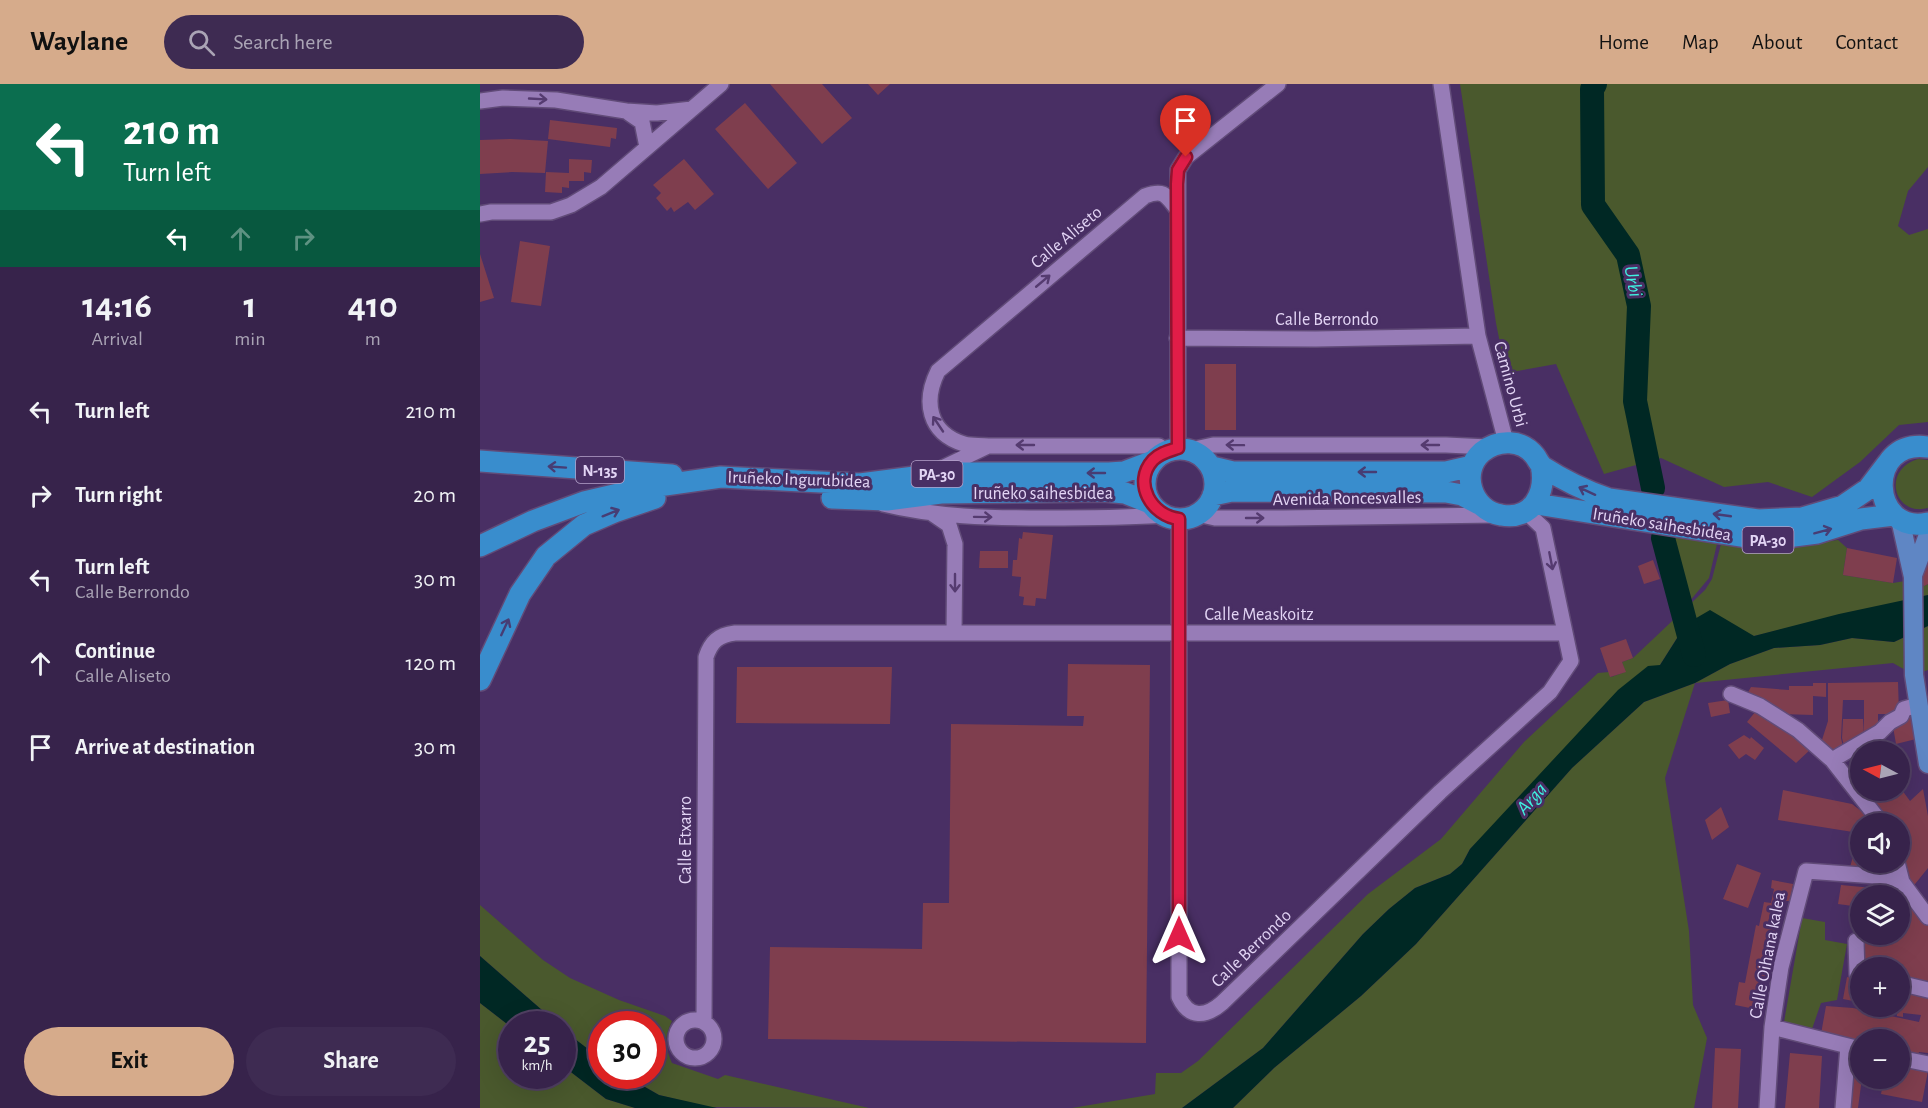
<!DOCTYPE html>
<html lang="en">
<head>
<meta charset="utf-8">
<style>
  :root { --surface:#37234b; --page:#3e2b52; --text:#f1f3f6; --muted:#aaa4b5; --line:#514063; --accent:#d6ab8b }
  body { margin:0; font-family:"Alegreya Sans",sans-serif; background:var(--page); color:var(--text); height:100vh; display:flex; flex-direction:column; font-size:22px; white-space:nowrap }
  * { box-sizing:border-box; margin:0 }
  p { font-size:20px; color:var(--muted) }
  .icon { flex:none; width:33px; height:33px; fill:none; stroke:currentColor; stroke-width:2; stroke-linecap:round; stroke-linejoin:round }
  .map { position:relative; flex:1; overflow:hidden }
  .details { display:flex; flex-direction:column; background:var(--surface); width:480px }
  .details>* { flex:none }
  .hud { background:#0b6e4f; color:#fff; overflow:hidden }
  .needle { width:39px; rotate:277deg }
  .tools { position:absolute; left:1370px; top:657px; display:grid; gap:12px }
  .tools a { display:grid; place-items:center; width:60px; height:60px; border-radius:50%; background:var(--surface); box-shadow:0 6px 24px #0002,0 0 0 2px var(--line); font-size:30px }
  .speed { position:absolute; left:18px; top:927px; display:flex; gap:12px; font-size:30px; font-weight:700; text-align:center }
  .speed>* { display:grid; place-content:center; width:78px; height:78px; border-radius:50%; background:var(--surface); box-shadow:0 6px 24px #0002,0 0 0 2px var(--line); line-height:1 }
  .speed small { font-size:15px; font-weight:400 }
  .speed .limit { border:9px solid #d22; background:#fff; color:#111 }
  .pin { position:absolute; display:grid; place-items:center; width:51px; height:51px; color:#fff; margin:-62px -26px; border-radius:50% 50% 50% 0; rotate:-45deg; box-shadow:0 0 6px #0007 }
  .pin .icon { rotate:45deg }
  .me { position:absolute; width:66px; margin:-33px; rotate:0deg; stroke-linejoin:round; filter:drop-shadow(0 0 4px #0008) }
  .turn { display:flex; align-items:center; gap:21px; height:126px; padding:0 24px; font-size:27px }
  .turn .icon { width:78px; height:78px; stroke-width:2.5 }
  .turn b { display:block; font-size:42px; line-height:51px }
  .lanes { display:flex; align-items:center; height:57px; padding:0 24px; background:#0003; justify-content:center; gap:30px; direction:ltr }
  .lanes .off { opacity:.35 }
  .eta { display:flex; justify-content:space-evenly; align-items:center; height:102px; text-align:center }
  .eta b { font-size:36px; font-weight:600; line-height:42px }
  .action { display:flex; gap:12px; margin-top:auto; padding:12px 24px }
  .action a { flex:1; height:69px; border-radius:36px; background:var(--accent); color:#111; font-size:24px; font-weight:600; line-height:69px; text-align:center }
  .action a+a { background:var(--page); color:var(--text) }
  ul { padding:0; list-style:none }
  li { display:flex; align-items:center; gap:18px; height:84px; padding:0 24px }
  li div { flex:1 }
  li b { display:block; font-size:22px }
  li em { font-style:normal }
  header { display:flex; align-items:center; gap:36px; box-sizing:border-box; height:84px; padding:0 30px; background:var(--accent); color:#111 }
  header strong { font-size:28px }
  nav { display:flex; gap:33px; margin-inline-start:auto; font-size:21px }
  .search { width:420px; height:54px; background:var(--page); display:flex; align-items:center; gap:15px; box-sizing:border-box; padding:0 21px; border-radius:33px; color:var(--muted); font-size:22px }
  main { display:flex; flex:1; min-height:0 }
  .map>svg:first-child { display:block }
</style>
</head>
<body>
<header>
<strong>Waylane</strong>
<div class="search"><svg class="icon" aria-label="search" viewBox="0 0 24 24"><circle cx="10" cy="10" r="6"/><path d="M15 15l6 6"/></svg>Search here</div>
<nav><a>Home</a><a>Map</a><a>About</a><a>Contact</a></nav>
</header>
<main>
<section class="details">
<div class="hud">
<div class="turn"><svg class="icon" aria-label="left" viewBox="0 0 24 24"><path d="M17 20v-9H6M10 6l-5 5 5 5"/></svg><div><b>210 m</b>Turn left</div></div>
<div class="lanes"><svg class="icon" aria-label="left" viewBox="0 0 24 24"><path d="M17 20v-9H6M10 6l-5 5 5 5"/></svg><svg class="icon off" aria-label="ahead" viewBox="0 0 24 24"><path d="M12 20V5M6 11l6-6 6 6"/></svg><svg class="icon off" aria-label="right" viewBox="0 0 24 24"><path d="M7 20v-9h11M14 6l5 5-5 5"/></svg></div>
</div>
<div class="eta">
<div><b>14:16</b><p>Arrival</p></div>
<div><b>1</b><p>min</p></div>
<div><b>410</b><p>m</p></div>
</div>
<ul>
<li><svg class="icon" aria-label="left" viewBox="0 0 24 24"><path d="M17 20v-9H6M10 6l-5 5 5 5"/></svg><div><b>Turn left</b></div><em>210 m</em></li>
<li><svg class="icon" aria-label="right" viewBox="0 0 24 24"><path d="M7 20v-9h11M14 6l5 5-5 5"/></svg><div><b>Turn right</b></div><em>20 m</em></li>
<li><svg class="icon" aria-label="left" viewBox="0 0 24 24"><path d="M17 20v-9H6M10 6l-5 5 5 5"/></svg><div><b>Turn left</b><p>Calle Berrondo</p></div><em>30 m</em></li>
<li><svg class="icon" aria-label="ahead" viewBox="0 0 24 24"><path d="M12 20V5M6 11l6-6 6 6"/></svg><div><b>Continue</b><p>Calle Aliseto</p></div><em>120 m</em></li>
<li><svg class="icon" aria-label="arrive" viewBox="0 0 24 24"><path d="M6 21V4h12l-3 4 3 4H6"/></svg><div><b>Arrive at destination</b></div><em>30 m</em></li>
</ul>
<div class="action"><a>Exit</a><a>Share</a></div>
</section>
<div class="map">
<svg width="1448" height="1024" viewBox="0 0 1448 1024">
  <rect width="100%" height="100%" fill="#492f64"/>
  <path fill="#4a592d" d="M 980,0 L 1448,0 L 1448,83 L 1428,107 L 1418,142 L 1429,151 L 1448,145 L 1448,338 L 1419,341 L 1380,378 L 1332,413 L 1288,398 L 1244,403 L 1181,374 L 1124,390 L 1076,280 L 1026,289 L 1016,239 Z
    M 1438,375 L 1448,376 L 1448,424 C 1414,433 1401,386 1438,375 Z
    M 1185,452 L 1237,460 L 1229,494 L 1204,524 Z
    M 1242,456 L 1295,465 L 1358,456 L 1367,464 L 1363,491 L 1413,499 L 1437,495 L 1444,502 L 1448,500 L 1448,511 L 1274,552 L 1206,540 L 1180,581 L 990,765 L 982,780 L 970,790 L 935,804 L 909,825 L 883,850 L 783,964 L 702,1024 L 592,1024 L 675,1010 L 676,989 L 701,989 L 718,977 L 888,810 L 961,755 L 1044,658 L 1118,589 L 1129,588 L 1131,593 L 1145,588 L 1142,578 L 1153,574 L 1225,506 L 1232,495 Z
    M 1448,542 L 1448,586 L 1434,591 L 1413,579 L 1215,599 L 1185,694 L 1209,847 L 1213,921 L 1227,954 L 1214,1024 L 753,1024 L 794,984 L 881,912 L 936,860 L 1092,684 L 1164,618 L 1215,599 L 1250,580 L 1294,564 L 1340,561 L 1372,554 L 1414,558 Z
    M 0,821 L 63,876 L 90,894 L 139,916 L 185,932 L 192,937 C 184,954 185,962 192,979 L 238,995 L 245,991 L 389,1024 L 228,1023 L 179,1011 L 146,992 L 172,992 L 172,940 L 122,940 L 121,975 L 87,949 L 83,945 L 82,940 L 78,940 L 0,872 Z
    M 1322,834 L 1345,838 L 1345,856 L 1367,860 L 1357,916 L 1341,919 L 1332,945 L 1303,944 Z
    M 0,919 L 31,943 L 32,992 L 82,992 L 83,982 L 126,1015 L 155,1024 L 0,1024 Z"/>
  <path fill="#002824" d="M 1448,511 L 1448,542 L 1414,558 L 1372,554 L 1340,561 L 1294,564 L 1250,580 L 1215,599 L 1164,618 L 1092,684 L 936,860 L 881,912 L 794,984 L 753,1024 L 702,1024 L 783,964 L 883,850 L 909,825 L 935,804 L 970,790 L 982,780 L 990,765 L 1138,606 L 1168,582 L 1180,581 L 1206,540 L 1230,526 L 1274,552 L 1359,530 Z
    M 0,872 L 78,940 L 32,940 L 31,943 L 0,919 Z
    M 82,945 L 121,975 L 122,992 L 146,992 L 179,1011 L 237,1024 L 155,1024 L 126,1015 L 83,982 Z"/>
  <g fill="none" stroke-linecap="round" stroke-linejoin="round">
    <path stroke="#002824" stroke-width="24" d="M 1115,0 L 1112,5 L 1113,121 L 1148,171 L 1159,222 L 1155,317 L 1173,404
      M 1183,454 L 1214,571"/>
  </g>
  <path fill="#7f3e4e" d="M 290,0 L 342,0 L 372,34 L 342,60 Z
    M 388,0 L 410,0 L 398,11 Z
    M 265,19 L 317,79 L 288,105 L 235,45 Z
    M 70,36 L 137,44 L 136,55 L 131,54 L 130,63 L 68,55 Z
    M 31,55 L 68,57 L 65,89 L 32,88 L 0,90 L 0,56 Z
    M 89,75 L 112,76 L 111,89 L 104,88 L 104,97 L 89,97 L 89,104 L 82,103 L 82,109 L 65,108 L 66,88 L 89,89 Z
    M 204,75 L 234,110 L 215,126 L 208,118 L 194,128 L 191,123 L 187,127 L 176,114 L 181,109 L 173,101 Z
    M 40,157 L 70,162 L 61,222 L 31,218 Z
    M 0,170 L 14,214 L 0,218 Z
    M 725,280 L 756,280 L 756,346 L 725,346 Z
    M 543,448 L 573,451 L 566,515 L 556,514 L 555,522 L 543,521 L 544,513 L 539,512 L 541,493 L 532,492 L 533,476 L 537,476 L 539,454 L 542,455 Z
    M 1367,464 L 1417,474 L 1413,499 L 1363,491 Z
    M 500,467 L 528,467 L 528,484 L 499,484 Z
    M 1448,474 L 1448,500 L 1444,502 L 1437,495 Z
    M 1173,476 L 1180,495 L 1164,500 L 1158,482 Z
    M 1146,555 L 1153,574 L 1142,578 L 1146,588 L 1130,593 L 1120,564 Z
    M 588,580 L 670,581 L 666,959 L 288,955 L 290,863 L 442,865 L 443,819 L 469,819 L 471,640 L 603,642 L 604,632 L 587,632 Z
    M 257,583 L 412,583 L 410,640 L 256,639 Z
    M 1418,598 L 1419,630 L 1398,630 L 1398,642 L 1384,651 L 1384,616 L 1363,616 L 1361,654 L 1363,663 L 1355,666 L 1341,659 L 1348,637 L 1348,599 Z
    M 1333,599 L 1346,599 L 1346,613 L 1333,612 L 1333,631 L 1301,630 L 1266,612 L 1271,603 L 1309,606 L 1309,602 L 1333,602 Z
    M 1248,616 L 1250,629 L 1231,633 L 1228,619 Z
    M 1280,622 L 1332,664 L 1316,679 L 1267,638 Z
    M 1432,633 L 1436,655 L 1416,660 L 1412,637 Z
    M 1363,635 L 1383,635 L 1384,651 L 1364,662 L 1362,654 Z
    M 1264,651 L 1270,655 L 1271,653 L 1284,664 L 1275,676 L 1266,670 L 1259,675 L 1248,661 Z
    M 1419,702 L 1430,717 L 1443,705 L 1448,732 L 1448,784 L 1431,805 L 1419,765 L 1419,740 L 1407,740 L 1382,706 L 1419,706 Z
    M 1303,706 L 1372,720 L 1398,740 L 1380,740 L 1380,778 L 1413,778 L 1413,787 L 1369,787 L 1375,765 L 1373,765 L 1379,749 L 1298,736 Z
    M 1241,723 L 1249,743 L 1232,756 L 1225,736 Z
    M 1257,780 L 1281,789 L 1268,824 L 1243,815 Z
    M 1292,796 L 1313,800 L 1310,817 L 1306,817 L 1300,843 L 1296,845 L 1280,926 L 1255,921 L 1259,898 L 1265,899 L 1276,841 L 1279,842 L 1284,818 L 1291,819 L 1294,805 L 1291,804 Z
    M 1409,798 L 1448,839 L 1448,900 L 1419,895 L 1419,884 L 1380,884 L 1385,850 L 1419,850 L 1419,812 L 1393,812 Z
    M 1361,801 L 1393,804 L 1392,812 L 1380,812 L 1380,823 L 1358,820 Z
    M 1367,893 L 1380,896 L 1380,923 L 1378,922 L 1378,918 L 1363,915 Z
    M 1419,905 L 1448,911 L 1448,969 L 1439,968 L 1438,972 L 1419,968 L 1419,956 L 1380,956 L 1380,961 L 1341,950 L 1346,922 L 1373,924 L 1439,938 L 1441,931 L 1423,929 L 1423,933 L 1417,932 L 1417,927 L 1403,923 L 1419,922 Z
    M 1235,964 L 1261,965 L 1258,1024 L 1232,1024 Z
    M 1310,969 L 1342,972 L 1339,1024 L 1305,1024 Z
    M 1373,982 L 1380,983 L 1380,994 L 1382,994 L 1378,1024 L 1370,1024 Z
    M 1419,982 L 1448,987 L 1442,1018 L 1401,1010 L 1404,994 L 1419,994 Z"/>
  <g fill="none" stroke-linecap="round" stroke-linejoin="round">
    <defs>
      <path id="minor" d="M 961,0 L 998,252 L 1026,358
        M 0,17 L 23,14 L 76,16 L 146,27 L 162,38 L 167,63
        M 146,27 L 177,29 L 212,25
        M 0,130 L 11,128 L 71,128 L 91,121 L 121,103 L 241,0
        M 697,254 L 836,255 L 998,252
        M 508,362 C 500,361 491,362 484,360 C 448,349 443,317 458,287 L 665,112 C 684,105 686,111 697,125
        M 698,365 L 698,86 L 706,73 L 798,0
        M 710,366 L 733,361 L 966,361 L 1008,363
        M 456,387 L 508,362 L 679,362 L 685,367
        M 403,420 C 456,433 510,434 564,434 C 605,434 644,434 685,431
        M 453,430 L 469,441 L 475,460 L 474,549
        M 717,430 L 735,434 L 803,434 L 1016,431
        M 699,435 L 699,913 C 709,935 726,933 742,919 L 960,708 L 1070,608 L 1091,577 L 1063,444 L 1045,427
        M 1251,610 L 1280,622 L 1318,646 L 1352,676 L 1402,740
        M 1352,676 L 1400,648 L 1410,638 L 1421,632 L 1424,625 L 1438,621
        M 1417,778 L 1422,798 L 1448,833
        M 1376,857 L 1377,890 L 1380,891
        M 1419,899 L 1448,906
        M196 955a19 19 0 1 1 38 0a19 19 0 1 1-38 0Z
        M 224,938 L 226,573 C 231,558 238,551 255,549 L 1085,549
        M 1292,943 L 1380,965
        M 1419,974 L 1448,980
        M 1287,1024 L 1292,943 L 1301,883 L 1326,787 L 1410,793 L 1422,798
        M 1363,1024 L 1368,962"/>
      <path id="major" d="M 1420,435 L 1433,493 L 1434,591 L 1448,680
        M 1433,491 L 1448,451"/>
      <path id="highway" d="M 1448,363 C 1384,354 1390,452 1448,439
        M665 400a35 35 0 1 1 70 0a35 35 0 1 1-70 0Z
        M 0,377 L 192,391
        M 1061,381 C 1067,408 1053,437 1021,431 C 992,427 979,388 1002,368 C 1018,355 1042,355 1055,372 C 1058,376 1059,380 1063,383 C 1083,396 1106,407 1129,415 L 1278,436 L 1322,434 L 1363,422 L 1388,405 L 1407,380
        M 732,383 L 753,388 L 966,388 L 992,382
        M 733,411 L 752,407 L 966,408 L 982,411 L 999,420
        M 352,414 L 407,416 L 461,409 L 624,407 L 645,409 L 670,419
        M 1056,420 L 1285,456 L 1337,449 L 1381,435 L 1414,431
        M 0,462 L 53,437 L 104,418 L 164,404 L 241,393 L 380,400 L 466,389 L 629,389 L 644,388 L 673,377
        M 0,596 L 40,510 L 66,472 L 104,441 L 134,428 L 175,414"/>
    </defs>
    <use href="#minor" stroke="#614b78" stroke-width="18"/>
    <use href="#major" stroke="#614b78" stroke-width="21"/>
    <use href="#highway" stroke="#614b78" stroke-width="24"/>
    <use href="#minor" stroke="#977cb7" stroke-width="15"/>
    <use href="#major" stroke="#5f86c4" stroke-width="18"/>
    <use href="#highway" stroke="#398dcd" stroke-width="21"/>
  </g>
  <defs><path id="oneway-shaft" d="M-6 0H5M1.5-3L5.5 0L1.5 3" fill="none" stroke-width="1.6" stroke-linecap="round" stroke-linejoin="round" transform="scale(1.5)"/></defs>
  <g stroke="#553b70">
    <use href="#oneway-shaft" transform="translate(58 15) rotate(3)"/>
    <use href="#oneway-shaft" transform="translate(563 197) rotate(-40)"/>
    <use href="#oneway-shaft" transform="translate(458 340) rotate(-124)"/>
    <use href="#oneway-shaft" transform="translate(545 361) rotate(180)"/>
    <use href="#oneway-shaft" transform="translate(755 361) rotate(-179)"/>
    <use href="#oneway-shaft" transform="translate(950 361) rotate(-180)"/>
    <use href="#oneway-shaft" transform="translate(503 433) rotate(1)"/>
    <use href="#oneway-shaft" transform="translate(775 434)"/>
    <use href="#oneway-shaft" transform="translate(1071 477) rotate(79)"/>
    <use href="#oneway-shaft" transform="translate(475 499) rotate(90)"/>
  </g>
  <g stroke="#473d74">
    <use href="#oneway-shaft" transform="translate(77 383) rotate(-176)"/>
    <use href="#oneway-shaft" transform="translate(887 388) rotate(180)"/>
    <use href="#oneway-shaft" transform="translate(616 389) rotate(-180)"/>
    <use href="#oneway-shaft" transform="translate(1107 407) rotate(-155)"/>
    <use href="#oneway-shaft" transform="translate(131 429) rotate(-22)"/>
    <use href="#oneway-shaft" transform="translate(1242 431) rotate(-172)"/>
    <use href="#oneway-shaft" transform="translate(1343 447) rotate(-15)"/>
    <use href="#oneway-shaft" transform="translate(25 543) rotate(-65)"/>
  </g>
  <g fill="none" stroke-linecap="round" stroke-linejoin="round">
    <defs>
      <path id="route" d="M 699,851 L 699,435 C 672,432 652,399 673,376 C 680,369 689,367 698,364 L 697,100 L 698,86 L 706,73"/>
    </defs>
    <use href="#route" stroke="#92132f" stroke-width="15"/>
    <use href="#route" stroke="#e11d48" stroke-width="10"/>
  </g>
  <g text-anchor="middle" stroke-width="6" stroke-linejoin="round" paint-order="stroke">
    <g fill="#492f64" stroke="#b5a3ca" stroke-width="1.5">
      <rect x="96" y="373" width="48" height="26" rx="4.5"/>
      <rect x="431.5" y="377" width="51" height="26" rx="4.5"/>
      <rect x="1262.5" y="443" width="51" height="26" rx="4.5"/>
    </g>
    <g font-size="16" font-weight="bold" fill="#e3d5f5">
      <text x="120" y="392">N-135</text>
      <text x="457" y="396">PA-30</text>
      <text x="1288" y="462">PA-30</text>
    </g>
    <g font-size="18" fill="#e3d5f5" stroke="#492f64">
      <text transform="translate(586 153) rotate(-40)" y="6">Calle Aliseto</text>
      <text x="847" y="241">Calle Berrondo</text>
      <text transform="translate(1031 300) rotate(75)" y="6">Camino Urbi</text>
      <text transform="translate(319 395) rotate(2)" y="6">Iruñeko Ingurubidea</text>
      <text x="563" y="415">Iruñeko saihesbidea</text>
      <text transform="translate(867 414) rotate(-1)" y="6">Avenida Roncesvalles</text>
      <text transform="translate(1182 440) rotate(9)" y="6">Iruñeko saihesbidea</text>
      <text x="779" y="536">Calle Measkoitz</text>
      <text transform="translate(205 756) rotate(-90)" y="6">Calle Etxarro</text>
      <text transform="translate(771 864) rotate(-44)" y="6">Calle Berrondo</text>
      <text transform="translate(1287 871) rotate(-79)" y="6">Calle Oihana kalea</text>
    </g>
    <g font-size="20" font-style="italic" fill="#3ff2e1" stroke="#492f64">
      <text transform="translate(1154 197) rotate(79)" y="7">Urbi</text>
      <text transform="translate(1051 714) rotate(-48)" y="7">Arga</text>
    </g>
  </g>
</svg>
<div class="tools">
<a><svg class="needle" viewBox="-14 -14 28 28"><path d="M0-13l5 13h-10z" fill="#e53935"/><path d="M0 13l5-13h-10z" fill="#aaa4b5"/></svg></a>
<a><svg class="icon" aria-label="sound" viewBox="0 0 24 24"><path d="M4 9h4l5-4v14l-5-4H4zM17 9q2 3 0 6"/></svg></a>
<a><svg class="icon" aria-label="layers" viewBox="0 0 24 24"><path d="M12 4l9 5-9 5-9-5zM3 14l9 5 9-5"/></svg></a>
<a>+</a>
<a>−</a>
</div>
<div class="speed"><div>25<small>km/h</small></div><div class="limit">30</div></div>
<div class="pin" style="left:706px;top:73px;background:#d93025"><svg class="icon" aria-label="arrive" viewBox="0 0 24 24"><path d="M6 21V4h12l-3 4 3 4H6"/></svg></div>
<svg class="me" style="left:699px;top:851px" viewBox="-20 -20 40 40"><path d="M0-17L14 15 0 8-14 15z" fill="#e11d48" stroke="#fff" stroke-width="4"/></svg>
</div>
</main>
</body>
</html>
